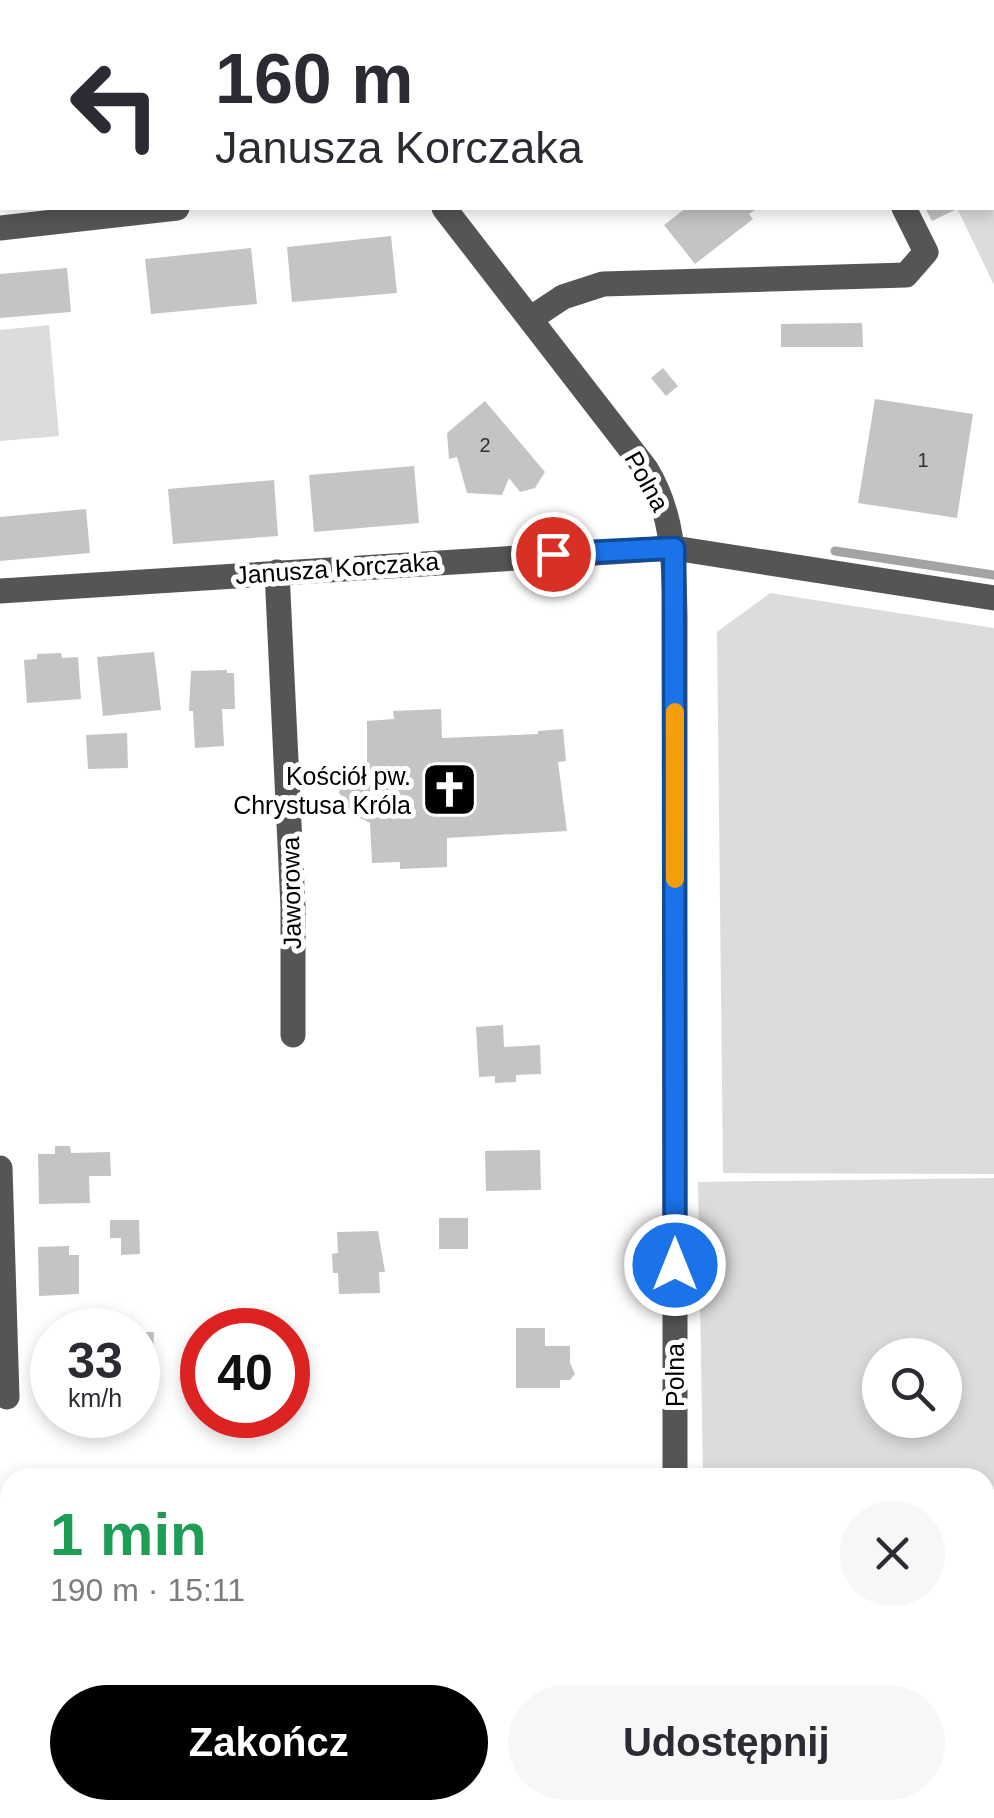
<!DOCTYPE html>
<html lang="pl">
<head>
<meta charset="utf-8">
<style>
  :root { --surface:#fff; --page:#f7f7f7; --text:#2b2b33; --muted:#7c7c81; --accent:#000 }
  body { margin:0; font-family:Arial,sans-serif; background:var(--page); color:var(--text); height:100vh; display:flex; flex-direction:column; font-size:38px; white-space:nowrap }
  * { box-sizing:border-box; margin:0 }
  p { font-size:32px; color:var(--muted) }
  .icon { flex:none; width:55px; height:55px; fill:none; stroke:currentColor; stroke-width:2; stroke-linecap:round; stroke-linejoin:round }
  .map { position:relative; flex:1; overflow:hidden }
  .details { position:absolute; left:0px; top:1468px; width:995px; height:352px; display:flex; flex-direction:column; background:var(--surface); border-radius:30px 30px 0 0; box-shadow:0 5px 15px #0003 }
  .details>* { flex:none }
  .top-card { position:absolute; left:0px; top:0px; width:995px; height:210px; box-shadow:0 5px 15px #0003; background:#fff; color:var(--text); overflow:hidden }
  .fabs { position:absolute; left:862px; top:1338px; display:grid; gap:20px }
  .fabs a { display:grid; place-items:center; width:100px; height:100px; border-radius:50%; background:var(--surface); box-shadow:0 5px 15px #0003; font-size:50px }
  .speed { position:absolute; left:30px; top:1308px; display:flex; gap:20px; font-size:50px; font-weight:700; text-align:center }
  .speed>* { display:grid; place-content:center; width:130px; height:130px; border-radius:50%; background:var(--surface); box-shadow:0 5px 15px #0003; line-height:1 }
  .speed small { font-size:25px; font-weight:400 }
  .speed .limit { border:15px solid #d22; background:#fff; color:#111 }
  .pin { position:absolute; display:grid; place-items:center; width:85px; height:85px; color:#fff; margin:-42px; border:5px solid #fff; border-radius:50%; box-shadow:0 2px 10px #0007 }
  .me { position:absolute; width:110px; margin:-55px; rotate:0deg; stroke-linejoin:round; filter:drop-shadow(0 0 8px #0008) }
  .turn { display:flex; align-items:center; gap:35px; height:210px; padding:0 50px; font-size:45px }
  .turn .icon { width:130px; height:130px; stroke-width:2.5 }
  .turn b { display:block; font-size:70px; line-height:85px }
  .round { display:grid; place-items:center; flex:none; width:105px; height:105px; border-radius:52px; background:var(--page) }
  .summary { display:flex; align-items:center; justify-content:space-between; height:170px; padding:0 50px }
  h1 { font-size:60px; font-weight:800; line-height:75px; color:#1e9e55 }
  .button { display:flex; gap:20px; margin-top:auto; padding:20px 50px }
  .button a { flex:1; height:115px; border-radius:60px; background:var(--accent); color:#fff; font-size:40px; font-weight:800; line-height:115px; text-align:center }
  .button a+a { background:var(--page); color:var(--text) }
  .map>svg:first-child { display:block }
</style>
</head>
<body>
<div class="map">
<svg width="994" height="1818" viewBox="0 0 994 1818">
  <rect width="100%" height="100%" fill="#fff"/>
  <path fill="#dcdcdc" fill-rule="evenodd" d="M 920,0 L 994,0 L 994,285 L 957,208 L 992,208 L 992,2 L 916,2 Z
    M 49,325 L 59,436 L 0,441 L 0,330 Z
    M 770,593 L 994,628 L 994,1174 L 723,1173 L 717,632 Z
    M 994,1178 L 994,1818 L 709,1818 L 709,1810 L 985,1810 L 985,1478 L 703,1477 L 698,1182 ZM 880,1355 L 945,1355 L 945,1420 L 880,1420 Z"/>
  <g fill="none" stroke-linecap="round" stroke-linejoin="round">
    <path stroke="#a3a3a3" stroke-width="9" d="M 835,551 L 994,575"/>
  </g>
  <path fill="#c4c4c4" d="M 686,208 L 758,208 L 749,214 L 753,219 L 695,264 L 664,225 Z
    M 925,208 L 959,208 L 932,221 Z
    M 391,236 L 397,293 L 292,302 L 287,247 Z
    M 251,248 L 257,304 L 151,314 L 145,259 Z
    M 67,268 L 71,312 L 0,318 L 0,274 Z
    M 862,323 L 863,347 L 781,347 L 781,324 Z
    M 663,368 L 678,386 L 666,396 L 651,378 Z
    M 875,399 L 973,414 L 957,518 L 858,503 Z
    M 485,401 L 545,472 L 535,488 L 520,492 L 509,478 L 502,495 L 467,493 L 457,457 L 449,459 L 447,433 Z
    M 414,466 L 419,523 L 314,532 L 309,475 Z
    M 274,480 L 278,536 L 173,544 L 168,489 Z
    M 86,509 L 90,553 L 0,561 L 0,517 Z
    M 154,652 L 161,710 L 103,716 L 97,657 Z
    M 61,653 L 62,658 L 78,657 L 81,699 L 27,703 L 24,660 L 37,659 L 37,654 Z
    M 227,670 L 227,673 L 234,673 L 235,709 L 222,709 L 224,746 L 195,748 L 193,711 L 189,711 L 191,671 Z
    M 441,709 L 442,738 L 538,734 L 538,731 L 563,729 L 566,761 L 558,762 L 567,831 L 447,838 L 447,867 L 400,869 L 400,862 L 372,863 L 370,823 L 347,811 L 339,792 L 347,772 L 367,761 L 367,721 L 394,719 L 393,711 Z
    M 127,733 L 128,768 L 88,769 L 86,735 Z
    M 503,1025 L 504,1047 L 540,1045 L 541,1074 L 516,1075 L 516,1082 L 495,1083 L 495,1076 L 479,1077 L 476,1027 Z
    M 55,1146 L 70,1146 L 71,1153 L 110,1152 L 111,1176 L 89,1176 L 90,1203 L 39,1204 L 38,1154 L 55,1154 Z
    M 540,1150 L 541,1190 L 486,1191 L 485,1151 Z
    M 439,1218 L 468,1218 L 468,1249 L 439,1249 Z
    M 110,1220 L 139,1220 L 140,1254 L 121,1255 L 121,1238 L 110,1238 Z
    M 378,1231 L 385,1272 L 379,1272 L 380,1293 L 339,1294 L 338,1273 L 333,1273 L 332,1254 L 338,1253 L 337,1232 Z
    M 69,1246 L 69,1255 L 79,1255 L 79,1294 L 39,1296 L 38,1247 Z
    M 516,1328 L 545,1328 L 545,1346 L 570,1346 L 570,1363 L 575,1374 L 570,1380 L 560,1380 L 560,1388 L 516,1388 Z
    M 138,1332 L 154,1332 L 153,1353 L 157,1356 L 154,1370 L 138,1370 Z"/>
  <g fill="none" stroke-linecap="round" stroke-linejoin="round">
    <path stroke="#555" stroke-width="25" d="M 283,0 L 285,2
      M 757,0 L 758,2
      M 608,2 L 612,0
      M 444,208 L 646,469 C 675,516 674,565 675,619 L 675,1478
      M 0,228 L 177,208
      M 530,319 L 563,297 L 603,284 L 906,275 L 926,252 L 904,208
      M 277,572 L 293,907 L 293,1035
      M 0,591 L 674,548 L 994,598
      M 0,1168 L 7,1397
      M 675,1810 L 675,1818"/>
  </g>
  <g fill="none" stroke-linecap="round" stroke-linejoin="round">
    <defs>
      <path id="route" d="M 553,554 L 674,548 L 675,1265"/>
    </defs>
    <use href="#route" stroke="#114b97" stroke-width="25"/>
    <use href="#route" stroke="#1a73e8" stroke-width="18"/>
    <path stroke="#f59e0b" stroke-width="18" d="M 675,712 L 675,879"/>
  </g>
  <defs>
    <symbol id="church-square" viewBox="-11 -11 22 22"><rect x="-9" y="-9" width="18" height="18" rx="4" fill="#000" stroke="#fff"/><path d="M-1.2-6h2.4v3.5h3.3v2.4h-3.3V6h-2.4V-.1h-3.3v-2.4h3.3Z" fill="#fff"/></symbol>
  </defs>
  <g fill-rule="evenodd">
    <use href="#church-square" x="418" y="758" width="63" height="63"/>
  </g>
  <g text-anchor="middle" stroke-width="10" stroke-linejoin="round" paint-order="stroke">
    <g font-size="20" fill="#313131">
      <text x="485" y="452">2</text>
      <text x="923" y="467">1</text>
    </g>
    <g font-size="25" fill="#000" stroke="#fff">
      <text transform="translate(647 481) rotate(61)" y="9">Polna</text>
      <text transform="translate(337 568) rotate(-4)" y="9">Janusza Korczaka</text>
      <text transform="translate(291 893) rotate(-91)" y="9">Jaworowa</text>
      <text transform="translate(675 1375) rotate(-90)" y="9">Polna</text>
    </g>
    <g font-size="25" fill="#000" stroke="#fff" text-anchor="end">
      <text x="411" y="785">Kościół pw.<tspan x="411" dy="29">Chrystusa Króla</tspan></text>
    </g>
  </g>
</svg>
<div class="fabs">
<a><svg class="icon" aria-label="search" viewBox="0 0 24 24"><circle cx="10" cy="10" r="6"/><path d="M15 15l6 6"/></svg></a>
</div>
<div class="speed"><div>33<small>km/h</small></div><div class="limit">40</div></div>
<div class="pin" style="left:553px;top:554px;background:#d93025"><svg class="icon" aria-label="arrive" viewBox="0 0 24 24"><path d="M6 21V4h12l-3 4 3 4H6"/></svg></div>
<svg class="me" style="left:675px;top:1265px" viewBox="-20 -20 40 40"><circle r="17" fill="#1a73e8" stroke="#fff" stroke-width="3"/><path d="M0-11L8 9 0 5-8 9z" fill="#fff"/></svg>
<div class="top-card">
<div class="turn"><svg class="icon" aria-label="left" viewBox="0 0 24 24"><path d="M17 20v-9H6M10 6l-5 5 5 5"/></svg><div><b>160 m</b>Janusza Korczaka</div></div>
</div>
<section class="details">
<div class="summary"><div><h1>1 min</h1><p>190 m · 15:11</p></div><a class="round"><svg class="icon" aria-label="close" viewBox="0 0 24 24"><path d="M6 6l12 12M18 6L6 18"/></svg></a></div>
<div class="button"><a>Zakończ</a><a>Udostępnij</a></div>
</section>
</div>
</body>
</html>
